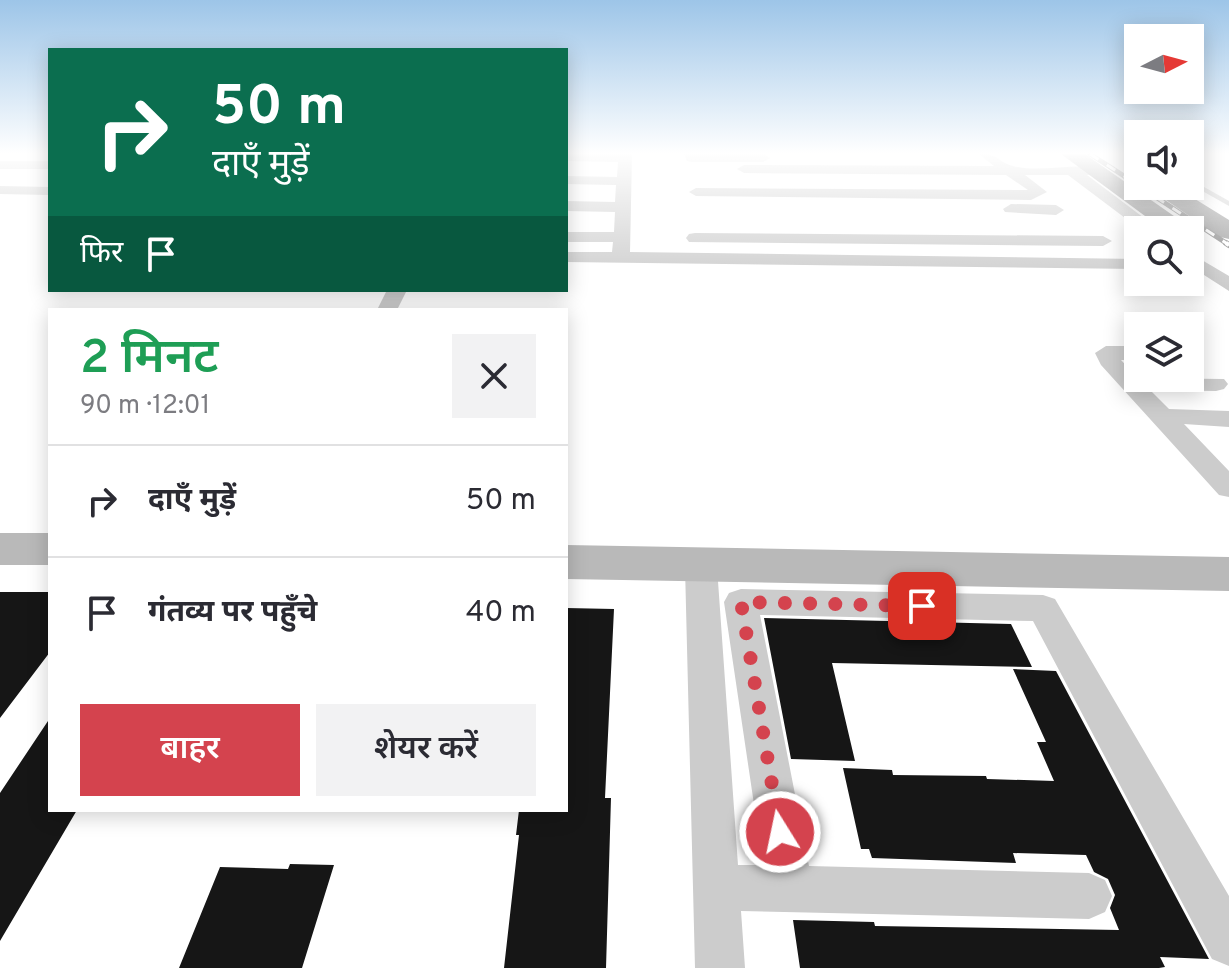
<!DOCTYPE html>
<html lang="hi">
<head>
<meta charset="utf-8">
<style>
  :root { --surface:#fff; --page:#f2f2f3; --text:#2b2b33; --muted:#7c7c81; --line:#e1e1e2; --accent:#d4434e }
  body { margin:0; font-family:Overpass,"Noto Sans Devanagari",sans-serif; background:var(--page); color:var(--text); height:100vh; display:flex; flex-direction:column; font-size:30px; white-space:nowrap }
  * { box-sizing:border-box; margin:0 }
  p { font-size:26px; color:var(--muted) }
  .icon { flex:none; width:44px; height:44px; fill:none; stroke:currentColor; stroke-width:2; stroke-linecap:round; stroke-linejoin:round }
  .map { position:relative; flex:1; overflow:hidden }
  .side { position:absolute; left:48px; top:308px; width:520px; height:504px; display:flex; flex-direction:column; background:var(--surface); border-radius:0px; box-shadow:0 4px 20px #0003 }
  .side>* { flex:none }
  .banner { position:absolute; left:48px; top:48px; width:520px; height:244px; border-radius:0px; box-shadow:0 4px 20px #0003; background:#0b6e4f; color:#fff; overflow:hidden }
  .needle { width:52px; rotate:84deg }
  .buttons { position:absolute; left:1124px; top:24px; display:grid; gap:16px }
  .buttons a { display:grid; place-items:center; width:80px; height:80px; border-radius:0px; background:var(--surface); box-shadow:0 4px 20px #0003; font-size:40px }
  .pin { position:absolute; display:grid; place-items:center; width:68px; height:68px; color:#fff; margin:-34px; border-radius:16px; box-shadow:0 4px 12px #0006 }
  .me { position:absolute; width:88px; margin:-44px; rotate:350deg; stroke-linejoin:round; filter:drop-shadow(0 0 6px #0008) }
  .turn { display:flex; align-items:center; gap:28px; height:168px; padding:0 32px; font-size:36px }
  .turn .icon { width:104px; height:104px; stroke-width:2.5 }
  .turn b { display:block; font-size:56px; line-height:68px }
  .then { display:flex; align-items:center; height:76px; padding:0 32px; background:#0003; gap:16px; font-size:30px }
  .round { display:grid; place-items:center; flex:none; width:84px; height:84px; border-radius:0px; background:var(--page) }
  .summary { display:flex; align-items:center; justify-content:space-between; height:136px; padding:0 32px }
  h1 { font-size:48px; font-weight:600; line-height:60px; color:#1e9e55 }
  .action { display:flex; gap:16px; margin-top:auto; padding:16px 32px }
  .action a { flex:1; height:92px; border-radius:0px; background:var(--accent); color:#fff; font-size:32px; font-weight:600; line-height:92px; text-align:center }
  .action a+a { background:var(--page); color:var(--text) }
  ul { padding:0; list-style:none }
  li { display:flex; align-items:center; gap:24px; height:112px; padding:0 32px; border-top:2px solid var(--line) }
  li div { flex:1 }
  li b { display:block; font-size:30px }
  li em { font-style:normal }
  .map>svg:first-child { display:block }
</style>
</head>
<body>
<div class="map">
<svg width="1229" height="968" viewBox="0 0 1229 968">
  <rect width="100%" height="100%" fill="#fff"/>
  <path fill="#161616" d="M 0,592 L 50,592 L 50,652 L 0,718 Z
    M 566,608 L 614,609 L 605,798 L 611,798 L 606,968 L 504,968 L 519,835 L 516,835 L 519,810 L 566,810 Z
    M 764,618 L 1011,624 L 1032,667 L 832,663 L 855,761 L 791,759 Z
    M 1013,669 L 1056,671 L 1209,959 L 1160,957 L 1165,967 L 1159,968 L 800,968 L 793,920 L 874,922 L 875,926 L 1119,930 L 1110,908 L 1115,895 L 1108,879 L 1094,872 L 1086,855 L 1013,853 L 1016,863 L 872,858 L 869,849 L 861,849 L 843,768 L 892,770 L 893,775 L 986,776 L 987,779 L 1054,781 L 1037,742 L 1046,742 Z
    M 50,718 L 50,810 L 77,810 L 0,941 L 0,793 Z
    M 290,864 L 334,865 L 302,968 L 179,968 L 220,867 L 288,869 Z"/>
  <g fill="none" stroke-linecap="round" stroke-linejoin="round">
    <path fill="#ccc" fill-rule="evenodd" d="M 1190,179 L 1229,201 L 1229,206 L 1190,184 Z"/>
    <path fill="#ccc" fill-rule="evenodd" d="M 566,154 L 632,154 L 630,252 L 1138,259 L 1138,269 L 566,262 L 566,252 L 612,252 L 613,242 L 566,242 L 566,232 L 614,232 L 615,212 L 566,211 L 566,201 L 615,202 L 616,185 L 566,184 L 566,176 L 617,177 L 618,162 L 566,161 Z
      M 684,154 L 763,154 L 770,158 L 763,162 L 692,162 L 687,161 Z
      M 979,154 C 999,154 998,162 1013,166 C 1038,173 1074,163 1101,168 L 1101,174 L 1087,175 L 1160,230 L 1141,230 L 1068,175 L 1025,175 L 1047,192 L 1031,200 L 696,196 L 689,192 L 696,188 L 1028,190 L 1006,175 L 744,173 L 737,169 L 744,165 L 994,166 Z
      M 0,161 L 50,161 L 50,169 L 0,169 Z
      M 0,186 L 50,187 L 50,195 L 0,194 Z
      M 1011,204 L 1056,205 L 1064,210 L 1056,215 L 1005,212 L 1003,209 Z
      M 695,233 L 1103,236 L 1112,241 L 1103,246 L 689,242 L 686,238 L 689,234 Z
      M 1190,253 L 1229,276 L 1229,291 L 1190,266 Z
      M 387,290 L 407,290 L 397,310 L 377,310 Z
      M 1106,346 L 1138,346 L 1138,360 L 1121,360 L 1138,378 L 1224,379 L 1228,384 L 1224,389 L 1216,391 L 1150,390 L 1169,409 L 1229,411 L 1229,427 L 1184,424 L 1229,471 L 1229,497 L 1219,495 L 1101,365 L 1095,353 Z
      M 701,555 L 712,559 L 717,567 L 738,865 L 763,865 L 724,602 L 729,593 L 741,589 L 1043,595 L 1055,599 L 1229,896 L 1229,966 L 1212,959 L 1033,621 L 760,615 L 809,866 L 1089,873 L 1105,880 L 1112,896 L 1105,912 L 1089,919 L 741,911 L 745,968 L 695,968 L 685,567 L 690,559 Z"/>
    <path fill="#b9b9b9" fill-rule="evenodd" d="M 0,533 L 50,533 L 50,565 L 0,565 Z
      M 566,545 L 1229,557 L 1229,591 L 566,579 Z"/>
    <path fill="#969696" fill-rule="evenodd" d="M 1061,154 L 1085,154 L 1194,230 L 1190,236 L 1190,230 L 1164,230 Z
      M 1174,186 L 1229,220 L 1229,239 L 1220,237 L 1147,187 Z"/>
    <defs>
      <path id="rail-far1" d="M 1090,154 L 1138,185
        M 1139,186 L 1229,245"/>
      <path id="rail" d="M 1226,243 L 1229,245"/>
    </defs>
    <use href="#rail-far1" stroke="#848484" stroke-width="5"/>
    <use href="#rail" stroke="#848484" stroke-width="6"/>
    <use href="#rail-far1" stroke="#fff" stroke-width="3" stroke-dasharray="10" stroke-linecap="butt"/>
    <use href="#rail" stroke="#fff" stroke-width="4" stroke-dasharray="13" stroke-linecap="butt"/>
  </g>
  <linearGradient id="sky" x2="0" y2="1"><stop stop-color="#9dc5e8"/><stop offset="0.53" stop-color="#fff"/><stop offset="1" stop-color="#fff" stop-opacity="0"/></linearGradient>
  <rect width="1229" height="289" fill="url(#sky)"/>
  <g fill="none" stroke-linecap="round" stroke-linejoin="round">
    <path stroke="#d4434e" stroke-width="14" stroke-dasharray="0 25.2" d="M 780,832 L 741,602 L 922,606"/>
  </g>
</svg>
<div class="buttons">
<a><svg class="needle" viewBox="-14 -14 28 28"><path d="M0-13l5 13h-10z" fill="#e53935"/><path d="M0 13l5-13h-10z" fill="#7c7c81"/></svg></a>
<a><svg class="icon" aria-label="sound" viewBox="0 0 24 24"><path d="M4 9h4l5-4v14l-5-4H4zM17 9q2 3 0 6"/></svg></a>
<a><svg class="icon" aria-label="search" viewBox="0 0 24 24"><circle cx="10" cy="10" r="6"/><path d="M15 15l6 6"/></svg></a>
<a><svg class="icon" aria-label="layers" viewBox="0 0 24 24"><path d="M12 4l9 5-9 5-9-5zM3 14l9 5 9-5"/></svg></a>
</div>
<div class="pin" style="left:922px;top:606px;background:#d93025"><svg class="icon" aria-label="arrive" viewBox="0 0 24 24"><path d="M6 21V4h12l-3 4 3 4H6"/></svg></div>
<svg class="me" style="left:780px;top:832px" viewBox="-20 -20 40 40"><circle r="17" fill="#d4434e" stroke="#fff" stroke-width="3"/><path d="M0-11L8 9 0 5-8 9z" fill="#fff"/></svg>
<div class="banner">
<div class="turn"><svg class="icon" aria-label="right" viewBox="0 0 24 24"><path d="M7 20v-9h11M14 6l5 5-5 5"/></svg><div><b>50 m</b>दाएँ मुड़ें</div></div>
<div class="then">फिर<svg class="icon" aria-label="arrive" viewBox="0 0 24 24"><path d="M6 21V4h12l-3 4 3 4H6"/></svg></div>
</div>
<section class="side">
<div class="summary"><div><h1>2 मिनट</h1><p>90 m · 12:01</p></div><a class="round"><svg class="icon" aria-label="close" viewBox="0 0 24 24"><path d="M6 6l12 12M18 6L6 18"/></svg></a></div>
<ul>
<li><svg class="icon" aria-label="right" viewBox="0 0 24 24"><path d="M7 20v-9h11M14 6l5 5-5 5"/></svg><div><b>दाएँ मुड़ें</b></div><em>50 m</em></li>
<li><svg class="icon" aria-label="arrive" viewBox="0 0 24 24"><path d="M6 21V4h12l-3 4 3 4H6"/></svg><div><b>गंतव्य पर पहुँचे</b></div><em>40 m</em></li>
</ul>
<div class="action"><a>बाहर</a><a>शेयर करें</a></div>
</section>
</div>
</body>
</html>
